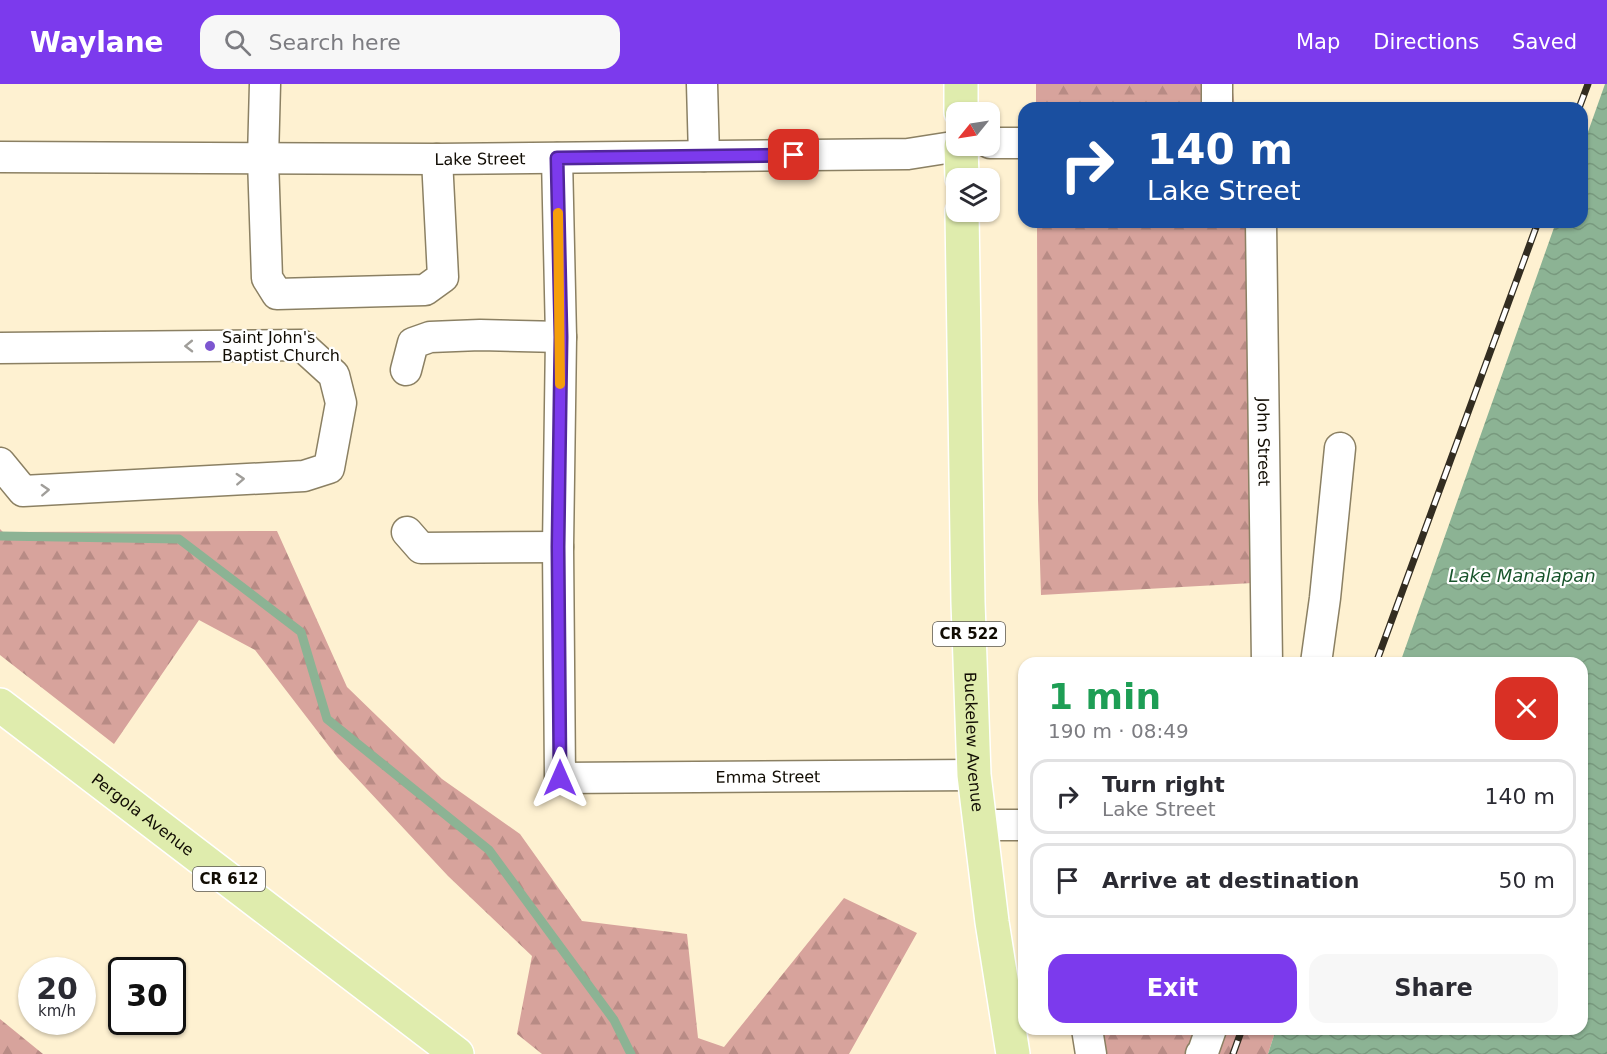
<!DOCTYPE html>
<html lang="en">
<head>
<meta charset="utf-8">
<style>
  :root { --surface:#fff; --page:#f7f7f7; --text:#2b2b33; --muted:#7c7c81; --line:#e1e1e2; --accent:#7c3aed }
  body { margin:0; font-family:"DejaVu Sans",sans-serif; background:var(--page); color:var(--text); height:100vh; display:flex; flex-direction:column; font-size:22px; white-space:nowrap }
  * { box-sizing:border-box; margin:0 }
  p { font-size:20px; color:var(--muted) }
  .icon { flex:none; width:33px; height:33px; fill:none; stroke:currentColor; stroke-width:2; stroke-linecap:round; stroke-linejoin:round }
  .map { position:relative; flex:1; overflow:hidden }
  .sheet { position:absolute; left:1018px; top:573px; width:570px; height:378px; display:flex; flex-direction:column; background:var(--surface); border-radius:18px; box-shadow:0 2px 4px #0004 }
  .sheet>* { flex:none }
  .top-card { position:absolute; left:1018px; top:18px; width:570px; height:126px; border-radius:18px; box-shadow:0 2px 4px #0004; background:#1a4fa0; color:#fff; overflow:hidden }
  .needle { width:39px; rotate:240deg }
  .buttons { position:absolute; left:946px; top:18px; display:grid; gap:12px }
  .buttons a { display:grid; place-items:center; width:54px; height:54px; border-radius:12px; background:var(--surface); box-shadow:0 2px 4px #0004; font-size:30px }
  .speed { position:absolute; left:18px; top:873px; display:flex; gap:12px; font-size:30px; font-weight:700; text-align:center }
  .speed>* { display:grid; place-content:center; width:78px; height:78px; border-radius:50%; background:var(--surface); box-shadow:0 2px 4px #0004; line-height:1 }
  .speed small { font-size:15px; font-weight:400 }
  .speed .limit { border:3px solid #111; border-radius:9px; background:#fff; color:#111 }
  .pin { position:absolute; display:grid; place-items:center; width:51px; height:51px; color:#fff; margin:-26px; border-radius:12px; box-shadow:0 3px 9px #0006 }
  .me { position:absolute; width:66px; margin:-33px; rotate:0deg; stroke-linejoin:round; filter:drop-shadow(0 0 4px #0008) }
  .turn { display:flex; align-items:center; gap:21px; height:126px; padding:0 30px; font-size:27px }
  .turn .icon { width:78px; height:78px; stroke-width:2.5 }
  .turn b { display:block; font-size:42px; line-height:51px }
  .round { display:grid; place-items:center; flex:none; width:63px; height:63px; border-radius:18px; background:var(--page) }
  .overview { display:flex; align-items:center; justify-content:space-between; height:102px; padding:0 30px }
  h1 { font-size:36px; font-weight:600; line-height:45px; color:#1e9e55 }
  .button { display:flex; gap:12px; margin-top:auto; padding:12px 30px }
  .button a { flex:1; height:69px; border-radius:18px; background:var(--accent); color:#fff; font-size:24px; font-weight:600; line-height:69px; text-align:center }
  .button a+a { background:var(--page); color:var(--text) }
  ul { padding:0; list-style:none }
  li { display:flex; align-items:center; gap:18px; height:75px; margin:0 12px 9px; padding:0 18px; border:3px solid var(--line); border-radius:18px }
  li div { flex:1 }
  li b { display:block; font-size:22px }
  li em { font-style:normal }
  header { display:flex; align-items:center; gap:36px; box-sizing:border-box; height:84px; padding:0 30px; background:var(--accent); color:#fff }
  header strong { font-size:28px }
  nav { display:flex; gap:33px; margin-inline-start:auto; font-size:21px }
  .search { width:420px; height:54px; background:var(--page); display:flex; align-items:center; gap:15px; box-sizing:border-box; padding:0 21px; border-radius:18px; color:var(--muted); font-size:22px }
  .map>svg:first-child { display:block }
</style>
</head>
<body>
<header>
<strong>Waylane</strong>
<div class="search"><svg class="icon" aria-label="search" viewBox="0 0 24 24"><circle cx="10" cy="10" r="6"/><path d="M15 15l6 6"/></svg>Search here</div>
<nav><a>Map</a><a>Directions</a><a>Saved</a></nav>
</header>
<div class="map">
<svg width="1607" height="970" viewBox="0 0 1607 970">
  <defs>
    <pattern id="forest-firs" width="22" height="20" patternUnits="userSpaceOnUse" patternTransform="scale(1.5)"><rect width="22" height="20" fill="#d7a39c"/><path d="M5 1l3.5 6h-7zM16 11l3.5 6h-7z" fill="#b88b85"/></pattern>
    <pattern id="water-waves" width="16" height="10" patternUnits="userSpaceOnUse" patternTransform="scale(1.5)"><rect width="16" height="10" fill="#8cb394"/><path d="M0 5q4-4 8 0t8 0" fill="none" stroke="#78997e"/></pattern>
  </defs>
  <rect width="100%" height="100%" fill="#fef1d1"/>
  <path fill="url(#forest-firs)" d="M 1036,0 L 1232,0 L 1235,24 L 1036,24 Z
    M 1037,138 L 1249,138 L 1270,498 L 1041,511 L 1038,416 Z
    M 0,445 L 3,448 L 277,447 L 347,603 L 442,695 L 520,750 L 582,837 L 687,850 L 698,954 L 724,963 L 844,814 L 917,849 L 849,970 L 542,970 L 517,950 L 532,872 L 448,792 L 338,674 L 255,566 L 199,536 L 114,660 L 0,571 Z
    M 0,935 L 43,970 L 0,970 Z
    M 1084,945 L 1276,945 L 1268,970 L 1088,970 Z"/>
  <path fill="url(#water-waves)" d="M 1605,0 L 1607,0 L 1607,970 L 1268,970 L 1276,945 L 1582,945 L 1582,579 L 1400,579 L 1556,138 L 1582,138 L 1583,62 Z"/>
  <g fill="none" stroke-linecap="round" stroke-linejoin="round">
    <path stroke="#8cb394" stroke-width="9" d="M 0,452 L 179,455 L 301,548 L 327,635 L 489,766 L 614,936 L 631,970"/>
    <defs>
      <g id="minor">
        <path d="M 265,0 L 263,75 L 267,194 L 277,210 L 425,206 L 443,193 L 437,75"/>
        <path d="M 702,0 L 704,72"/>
        <path d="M 1217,0 L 1217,24"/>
        <path d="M 990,59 L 1024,59"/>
        <path id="s1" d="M 0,73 L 437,75 L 908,70 L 959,62"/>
        <path id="s2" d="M 557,74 L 561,253 L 558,463 L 560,694 L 974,691"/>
        <path id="s3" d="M 1261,138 L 1267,579"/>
        <path d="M 0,264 L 301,261 L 334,291 L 341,319 L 329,384 L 304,392 L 23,407 L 0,379"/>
        <path d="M 406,286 L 413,259 L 430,253 L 480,251 L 561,253"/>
        <path d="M 407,448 L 421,464 L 558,463"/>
        <path d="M 1316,579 L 1325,514 L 1340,364"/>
        <path d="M 980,741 L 1024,741"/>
        <path d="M 1087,945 L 1091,970"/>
        <path d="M 1201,970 L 1203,968 L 1211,945"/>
      </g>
      <g id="major">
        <path d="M 961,0 L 961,28"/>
        <path d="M 961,62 L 962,94"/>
        <path id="s4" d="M 962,128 L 968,518 L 974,691 L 992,838 L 1013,970"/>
        <path id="s5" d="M 0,621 L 457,970"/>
      </g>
    </defs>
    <use href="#minor" stroke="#8b8063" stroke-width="33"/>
    <use href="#major" stroke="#fff" stroke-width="36"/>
    <use href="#minor" stroke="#fff" stroke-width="30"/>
    <use href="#major" stroke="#dfecad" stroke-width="33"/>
    <defs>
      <path id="rail" d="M 1579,24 L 1588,0
        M 1376,579 L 1538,138
        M 1233,970 L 1242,945"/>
    </defs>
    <use href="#rail" stroke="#332d21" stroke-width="7"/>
    <use href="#rail" stroke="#fff" stroke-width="4.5" stroke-dasharray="14" stroke-linecap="butt"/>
  </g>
  <defs><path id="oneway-chevron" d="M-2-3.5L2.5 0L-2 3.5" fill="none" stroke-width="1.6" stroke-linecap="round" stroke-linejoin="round" transform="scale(1.5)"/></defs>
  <g stroke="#a09e9a">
    <use href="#oneway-chevron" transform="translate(189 262) rotate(179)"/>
    <use href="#oneway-chevron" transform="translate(240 395) rotate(-3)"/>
    <use href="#oneway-chevron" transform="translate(45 406) rotate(-3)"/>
  </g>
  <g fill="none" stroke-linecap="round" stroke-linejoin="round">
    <defs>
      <path id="route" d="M 560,694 L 558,463 L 561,253 L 557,74 L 794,71"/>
    </defs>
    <use href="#route" stroke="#51269a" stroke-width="15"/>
    <use href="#route" stroke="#7c3aed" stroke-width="10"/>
    <path stroke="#f59e0b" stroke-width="10" d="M 558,129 L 560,300"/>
  </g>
  <circle fill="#7d56d0" stroke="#fff" stroke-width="2" cx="210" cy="262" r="6"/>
  <g text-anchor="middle" stroke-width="4.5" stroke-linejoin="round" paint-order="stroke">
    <g fill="#fff" stroke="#58554f" stroke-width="1.5">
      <rect x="933" y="538" width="72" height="24" rx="4.5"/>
      <rect x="193" y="783" width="72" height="24" rx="4.5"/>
    </g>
    <g font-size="15" font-weight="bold" fill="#110c03">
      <text x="969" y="555">CR 522</text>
      <text x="229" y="800">CR 612</text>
    </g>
    <g font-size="16" fill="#110c03" stroke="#fff">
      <text dy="6" stroke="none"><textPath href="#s1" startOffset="480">Lake Street</textPath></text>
      <text dy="6" stroke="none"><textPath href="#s3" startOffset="220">John Street</textPath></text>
      <text dy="6" stroke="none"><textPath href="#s4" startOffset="530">Buckelew Avenue</textPath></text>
      <text dy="6" stroke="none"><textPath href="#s2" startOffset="828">Emma Street</textPath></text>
      <text dy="6" stroke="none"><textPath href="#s5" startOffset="180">Pergola Avenue</textPath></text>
    </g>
    <g font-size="16" fill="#110c03" stroke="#fff" text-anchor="start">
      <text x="222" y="259">Saint John's<tspan x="222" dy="18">Baptist Church</tspan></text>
    </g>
    <g font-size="18" font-style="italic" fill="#19552c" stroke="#fff">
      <text x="1522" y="498">Lake Manalapan</text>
    </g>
  </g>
</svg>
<div class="buttons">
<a><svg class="needle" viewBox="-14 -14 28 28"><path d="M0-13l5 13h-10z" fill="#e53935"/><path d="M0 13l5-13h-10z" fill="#7c7c81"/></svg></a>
<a><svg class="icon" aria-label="layers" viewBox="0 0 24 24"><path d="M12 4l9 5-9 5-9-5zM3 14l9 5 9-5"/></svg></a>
</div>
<div class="speed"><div>20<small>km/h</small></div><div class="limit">30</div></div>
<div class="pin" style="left:794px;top:71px;background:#d93025"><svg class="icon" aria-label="arrive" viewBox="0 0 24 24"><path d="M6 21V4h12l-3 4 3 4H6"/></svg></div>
<svg class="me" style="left:560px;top:694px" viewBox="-20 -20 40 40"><path d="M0-17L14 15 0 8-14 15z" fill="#7c3aed" stroke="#fff" stroke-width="4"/></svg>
<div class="top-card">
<div class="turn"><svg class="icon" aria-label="right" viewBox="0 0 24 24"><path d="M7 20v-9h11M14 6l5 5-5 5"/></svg><div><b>140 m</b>Lake Street</div></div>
</div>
<section class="sheet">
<div class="overview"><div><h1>1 min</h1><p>190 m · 08:49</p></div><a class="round" style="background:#d93025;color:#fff"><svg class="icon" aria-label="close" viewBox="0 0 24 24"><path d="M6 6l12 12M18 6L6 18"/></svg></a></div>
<ul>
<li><svg class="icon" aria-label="right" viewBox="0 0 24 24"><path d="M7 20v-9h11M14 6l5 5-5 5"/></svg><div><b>Turn right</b><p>Lake Street</p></div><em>140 m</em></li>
<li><svg class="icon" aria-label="arrive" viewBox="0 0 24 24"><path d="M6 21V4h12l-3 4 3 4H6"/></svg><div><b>Arrive at destination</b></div><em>50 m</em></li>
</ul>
<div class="button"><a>Exit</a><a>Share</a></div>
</section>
</div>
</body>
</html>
